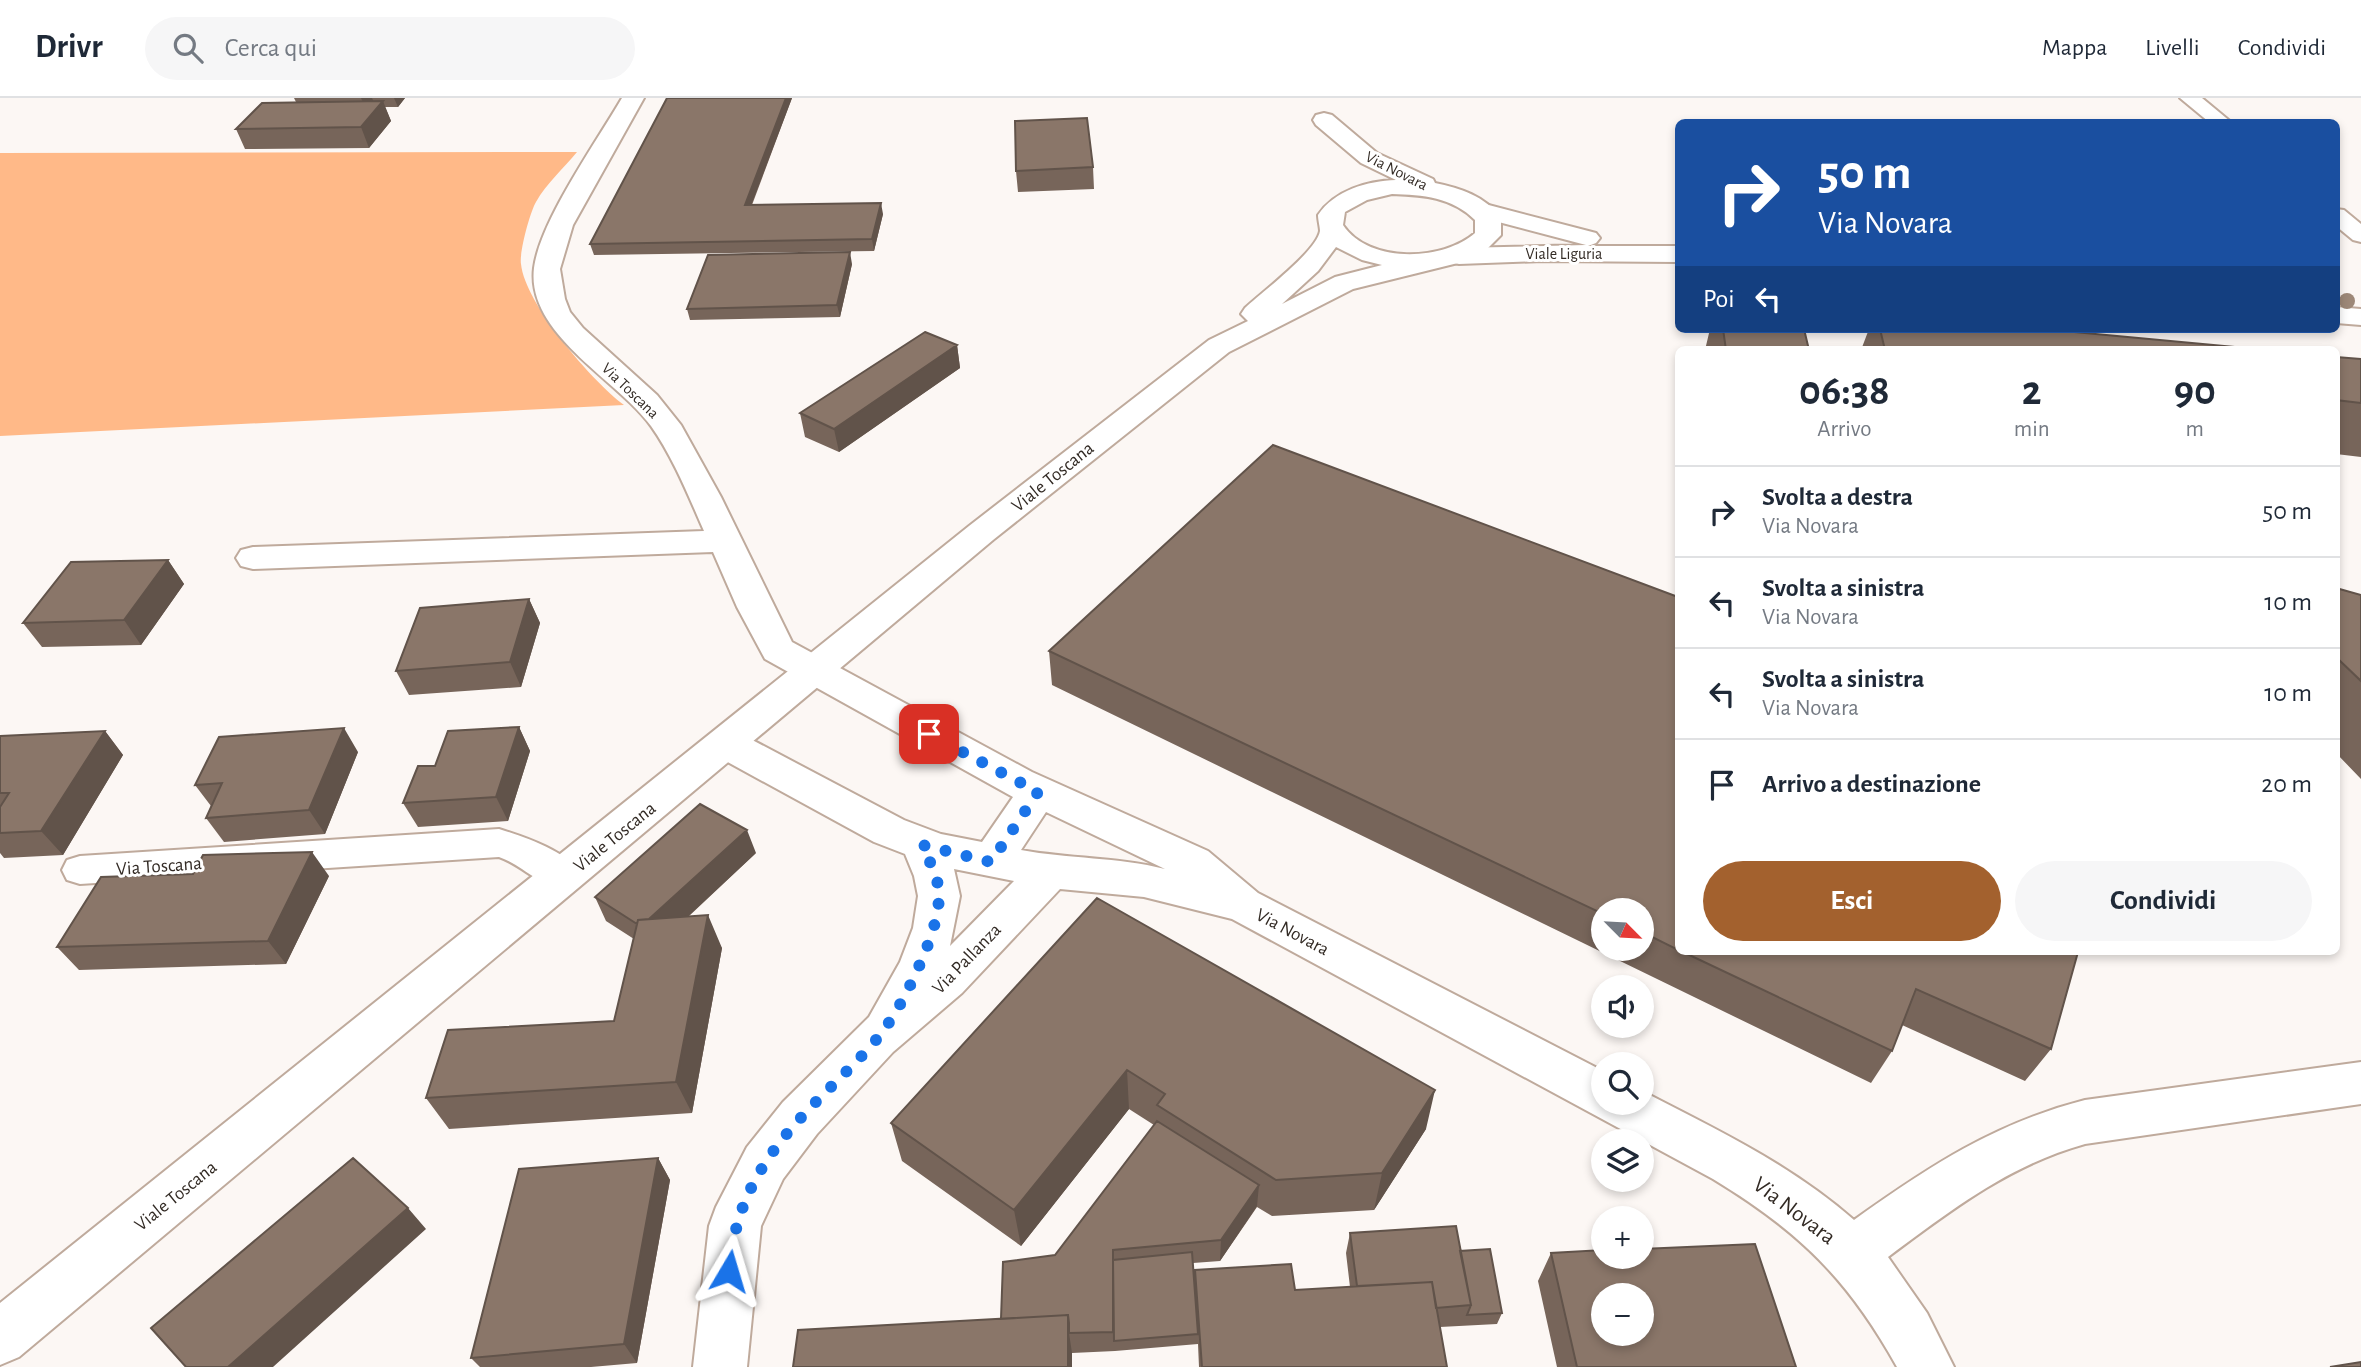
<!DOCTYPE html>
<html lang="it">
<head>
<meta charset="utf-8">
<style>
  :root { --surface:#fff; --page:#f6f6f7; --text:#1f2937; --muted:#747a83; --line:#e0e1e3; --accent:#a3612e }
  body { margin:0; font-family:"Alegreya Sans",sans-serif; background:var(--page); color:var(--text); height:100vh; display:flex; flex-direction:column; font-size:26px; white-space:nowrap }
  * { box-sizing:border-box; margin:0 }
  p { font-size:23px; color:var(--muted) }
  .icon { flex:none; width:38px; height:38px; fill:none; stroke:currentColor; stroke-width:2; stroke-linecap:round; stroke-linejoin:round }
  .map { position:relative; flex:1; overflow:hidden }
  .drawer { position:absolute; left:1675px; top:248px; width:665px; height:609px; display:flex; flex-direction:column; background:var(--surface); border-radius:10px; box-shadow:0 4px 10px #0003 }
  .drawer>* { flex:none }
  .hud { position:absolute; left:1675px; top:21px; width:665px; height:214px; border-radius:10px; box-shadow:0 4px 10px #0003; background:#1a4fa0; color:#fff; overflow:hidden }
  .needle { width:46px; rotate:114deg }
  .fabs { position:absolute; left:1591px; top:800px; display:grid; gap:14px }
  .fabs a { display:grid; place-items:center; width:63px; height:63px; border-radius:50%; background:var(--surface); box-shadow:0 4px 10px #0003; font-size:35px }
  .pin { position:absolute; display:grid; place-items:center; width:60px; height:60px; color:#fff; margin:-30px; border-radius:14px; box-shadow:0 4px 10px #0006 }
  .me { position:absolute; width:77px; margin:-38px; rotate:7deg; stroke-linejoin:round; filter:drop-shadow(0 0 5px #0008) }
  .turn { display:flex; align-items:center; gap:24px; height:147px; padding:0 28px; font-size:32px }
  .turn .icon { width:91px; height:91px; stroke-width:2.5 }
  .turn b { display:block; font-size:49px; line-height:60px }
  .then { display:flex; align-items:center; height:66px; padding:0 28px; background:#0003; gap:14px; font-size:26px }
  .eta { display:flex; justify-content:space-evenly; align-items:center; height:119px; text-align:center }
  .eta b { font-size:42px; font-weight:700; line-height:49px }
  .action { display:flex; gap:14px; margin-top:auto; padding:14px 28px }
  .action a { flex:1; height:80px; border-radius:42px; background:var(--accent); color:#fff; font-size:28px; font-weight:700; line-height:80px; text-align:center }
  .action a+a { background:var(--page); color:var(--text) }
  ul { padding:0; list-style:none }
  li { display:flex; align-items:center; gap:21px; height:91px; padding:0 28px; border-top:2px solid var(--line) }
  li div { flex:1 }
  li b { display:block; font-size:26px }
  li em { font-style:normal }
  header { display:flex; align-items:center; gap:42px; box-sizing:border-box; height:98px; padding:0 35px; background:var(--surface); border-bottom:2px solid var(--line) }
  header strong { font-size:33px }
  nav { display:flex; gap:38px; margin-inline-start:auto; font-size:24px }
  .search { width:490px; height:63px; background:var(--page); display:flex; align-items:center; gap:18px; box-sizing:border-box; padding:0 24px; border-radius:38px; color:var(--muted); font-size:26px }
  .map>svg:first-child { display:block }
</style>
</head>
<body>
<header>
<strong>Drivr</strong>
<div class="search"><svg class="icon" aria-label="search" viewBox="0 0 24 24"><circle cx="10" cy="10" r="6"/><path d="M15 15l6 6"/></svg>Cerca qui</div>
<nav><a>Mappa</a><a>Livelli</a><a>Condividi</a></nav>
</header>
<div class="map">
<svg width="2361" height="1269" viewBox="0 0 2361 1269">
  <rect width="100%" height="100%" fill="#fcf7f4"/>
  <path fill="#ffb988" d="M 577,54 C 564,70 546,86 536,104 C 530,114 519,155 521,166 C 525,206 592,283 624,307 L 0,338 L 0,55 Z"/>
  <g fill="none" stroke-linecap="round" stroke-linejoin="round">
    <defs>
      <path id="service" d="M 2180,0 L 2202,0 L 2231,24 L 2209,24 Z
        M 2336,111 L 2344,112 L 2361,126 L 2361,144 L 2353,142 L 2336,128 Z
        M 499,731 C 525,739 570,754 583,779 L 578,789 C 548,799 526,768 499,759 L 80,786 L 67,782 L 62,772 L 67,762 L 80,758 Z"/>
      <path id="minor" d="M 622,0 L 644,0 L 573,127 L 560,171 L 565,201 L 570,214 L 583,230 L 657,297 L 681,327 L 721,399 L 792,544 L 1032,674 L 1208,753 L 1258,795 L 1603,973 L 1603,1004 L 1642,1004 L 1642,993 C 1716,1031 1790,1066 1854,1122 C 1928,1069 1995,1025 2085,1002 L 2361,964 L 2361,1006 L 2085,1046 C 2009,1067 1950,1113 1888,1159 L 1927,1215 L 1954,1269 L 1897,1269 C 1848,1181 1799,1133 1713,1081 L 1232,821 L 1144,799 L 1060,791 L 962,895 L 893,954 L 817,1036 L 783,1081 L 761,1128 L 747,1269 L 693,1269 L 709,1128 L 716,1109 L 747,1049 L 783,1004 L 869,919 L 900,864 L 913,830 L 918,798 L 914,778 L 905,756 L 874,744 L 713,656 L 708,646 L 713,636 L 727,632 L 741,636 L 904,722 L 941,736 L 982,744 L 1013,699 L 765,561 L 737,509 L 713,454 L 253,471 L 241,468 L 236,460 L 241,452 L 253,449 L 704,433 C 689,399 673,359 651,328 C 617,281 526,236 534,170 C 540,123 597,43 622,0 ZM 1046,714 L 1165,771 C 1118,759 1069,761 1021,752 ZM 954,771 L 1014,783 L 950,848 L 960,798 Z
        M 1481,105 L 1596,135 L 1600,140 L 1596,145 L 1588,148 L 1678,148 L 1678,164 L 1543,163 L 1459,166 L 1450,164 L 1446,158 L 1450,152 L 1459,150 L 1586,147 L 1472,117 L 1469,112 L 1472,107 Z
        M 2336,209 L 2361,211 L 2361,227 L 2336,225 Z"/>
      <path id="tertiary" d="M 1324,15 L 1332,17 L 1377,55 L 1433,81 L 1435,85 C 1460,90 1485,98 1501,120 L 1501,137 L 1484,154 L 1466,163 L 1353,191 L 1229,254 L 993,442 L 19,1259 L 0,1267 L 0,1205 L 969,428 L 1209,242 L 1248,223 L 1241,216 L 1245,210 C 1262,194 1316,154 1320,133 C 1320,129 1318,122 1318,117 C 1335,92 1367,83 1396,82 L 1361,65 L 1316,27 L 1313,22 L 1316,17 ZM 1392,96 C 1423,97 1452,99 1475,122 L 1475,135 C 1443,163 1369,166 1343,127 L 1345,114 L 1367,102 ZM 1336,149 L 1362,162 L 1382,167 L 1335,179 L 1282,206 L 1318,173 Z"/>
    </defs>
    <use href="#service" stroke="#bfaa9c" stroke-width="4"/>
    <use href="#minor" stroke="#bfaa9c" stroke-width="4"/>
    <use href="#tertiary" stroke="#bfaa9c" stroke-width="4"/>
    <use href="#service" fill="#fff" fill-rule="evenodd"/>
    <use href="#minor" fill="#fff" fill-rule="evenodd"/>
    <use href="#tertiary" fill="#fff" fill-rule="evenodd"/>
  </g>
  <circle fill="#9d8878" cx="2347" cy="203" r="8"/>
  <path fill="#77655a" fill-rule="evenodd" d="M 294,0 L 405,0 L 398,9 L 385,9 L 391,23 L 369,50 L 245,51 L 236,31 L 296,4 Z
    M 667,0 L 792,0 L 752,107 L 883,116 L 874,153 L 594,157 L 590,146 Z
    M 1093,69 L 1094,91 L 1018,94 L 1016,73 Z
    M 852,166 L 840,219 L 690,222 L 687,211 Z
    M 1710,231 L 1804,231 L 1809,252 L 1705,252 Z
    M 1869,231 L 2042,231 L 2267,252 L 1861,252 Z
    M 957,247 L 960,270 L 839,354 L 805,339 L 800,315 Z
    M 2336,259 L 2361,261 L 2361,359 L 2336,356 Z
    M 168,462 L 184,486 L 141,547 L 42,549 L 23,525 Z
    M 2336,490 L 2361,497 L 2361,681 L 2336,655 Z
    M 1678,499 L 1678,854 L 2078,854 L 2051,951 L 2025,983 L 1902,927 L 1892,953 L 1871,985 L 1052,587 L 1049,553 ZM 1603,812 L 1642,812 L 1642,850 L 1603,850 Z
    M 529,501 L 540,525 L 521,589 L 409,597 L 396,573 Z
    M 519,629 L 530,653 L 508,723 L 418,729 L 403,705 Z
    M 105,633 L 123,657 L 63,757 L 4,760 L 0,755 L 0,638 Z
    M 358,654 L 325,736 L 224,744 L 206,720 L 211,708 L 195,687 Z
    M 756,755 L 688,819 L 722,850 L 692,1015 L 449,1031 L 426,1000 L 614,923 L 634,841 L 606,823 L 595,799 Z
    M 329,778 L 286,866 L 79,872 L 57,849 Z
    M 1097,800 L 1426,1031 L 1374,1112 L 1272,1118 L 1257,1109 L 1220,1163 L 1193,1165 L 1195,1190 L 1195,1172 L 1295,1192 L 1350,1189 L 1346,1155 L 1350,1135 L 1460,1153 L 1502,1215 L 1497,1226 L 1440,1229 L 1447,1269 L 1199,1269 L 1198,1246 L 1115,1253 L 1072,1255 L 1072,1269 L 793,1269 L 1001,1221 L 1055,1157 L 1154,1027 L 1129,1011 L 1021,1148 L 902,1063 L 891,1025 Z
    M 658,1060 L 670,1082 L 637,1265 L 591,1269 L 480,1269 L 471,1260 Z
    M 1551,1155 L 1796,1269 L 1557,1269 L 1538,1183 Z"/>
  <path fill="#61534a" d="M 361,0 L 372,0 L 376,9 L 367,14 Z
    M 394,0 L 405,0 L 398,9 Z
    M 786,0 L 792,0 L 747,118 L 745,107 Z
    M 383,3 L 391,23 L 369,50 L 361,29 Z
    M 881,105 L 883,116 L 874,153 L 872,141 Z
    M 850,154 L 852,166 L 840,219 L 837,207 Z
    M 957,247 L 960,270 L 839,354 L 834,331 Z
    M 168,462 L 184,486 L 141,547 L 124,522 Z
    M 529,501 L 540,525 L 521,589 L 510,564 Z
    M 519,629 L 530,653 L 508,723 L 496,699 Z
    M 344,630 L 358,654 L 325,736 L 309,712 Z
    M 105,633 L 123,657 L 63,757 L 41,733 Z
    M 747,732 L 756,755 L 652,852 L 641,829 Z
    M 312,754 L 329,778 L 286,866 L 268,843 Z
    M 708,817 L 722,850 L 692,1015 L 676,984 Z
    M 1127,972 L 1129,1011 L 1021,1148 L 1014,1112 Z
    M 1435,992 L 1426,1031 L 1374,1112 L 1382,1075 Z
    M 658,1060 L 670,1082 L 637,1265 L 624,1246 Z
    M 1259,1087 L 1257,1108 L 1220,1163 L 1221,1142 Z
    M 408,1110 L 426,1131 L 273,1269 L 228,1269 Z
    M 1068,1217 L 1071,1235 L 1069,1235 L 1072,1255 L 1072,1269 L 1068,1269 Z"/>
  <path fill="#8a7669" stroke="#61534a" stroke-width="2" fill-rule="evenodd" d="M 667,0 L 786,0 L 745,107 L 881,105 L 872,141 L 590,146 Z
    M 383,3 L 361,29 L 236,31 L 262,5 Z
    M 1087,20 L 1093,69 L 1016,73 L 1015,23 Z
    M 850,154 L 837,207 L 687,211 L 708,157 Z
    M 1723,231 L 1804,231 L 1809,252 L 1726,252 Z
    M 1880,231 L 2042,231 L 2267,252 L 1885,252 Z
    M 925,234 L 957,247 L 834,331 L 800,315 Z
    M 2336,259 L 2361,261 L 2361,305 L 2336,302 Z
    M 1273,347 L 1678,499 L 1678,852 L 1642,834 L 1642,812 L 1603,812 L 1603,816 L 1049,553 Z
    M 168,462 L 124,522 L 23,525 L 71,464 Z
    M 2336,490 L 2361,497 L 2361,583 L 2336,559 Z
    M 529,501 L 510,564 L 396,573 L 420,510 Z
    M 519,629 L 496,699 L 403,705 L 418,668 L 435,668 L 448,633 Z
    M 344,630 L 309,712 L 206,720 L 222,685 L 195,687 L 219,639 Z
    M 105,633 L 41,733 L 0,735 L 0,709 L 9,695 L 0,695 L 0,638 Z
    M 700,706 L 747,732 L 649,821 L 638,822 L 637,826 L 595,799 Z
    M 312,754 L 268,843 L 57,849 L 101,779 L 193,776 L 203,757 Z
    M 1097,800 L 1435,992 L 1382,1075 L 1276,1082 L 1157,1007 L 1165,996 L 1127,972 L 1014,1112 L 891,1025 Z
    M 708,817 L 676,984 L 426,1000 L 448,932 L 614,923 L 638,822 Z
    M 1683,854 L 2078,854 L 2051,951 L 1916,891 L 1892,953 Z
    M 1157,1023 L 1259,1087 L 1221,1142 L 1113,1152 L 1113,1234 L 1069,1235 L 1069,1225 L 1068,1217 L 1001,1221 L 1003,1164 L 1055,1157 Z
    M 353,1060 L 408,1110 L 228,1269 L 186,1269 L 151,1230 Z
    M 658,1060 L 624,1246 L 471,1260 L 519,1071 Z
    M 1456,1128 L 1471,1207 L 1436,1210 L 1432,1184 L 1357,1188 L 1350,1135 Z
    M 1755,1146 L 1796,1269 L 1577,1269 L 1551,1155 L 1603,1152 L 1603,1158 L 1642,1158 L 1642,1151 ZM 1603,1197 L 1642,1197 L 1642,1236 L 1603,1236 Z
    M 1490,1151 L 1502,1215 L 1467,1217 L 1471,1207 L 1460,1153 Z
    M 1192,1154 L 1198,1236 L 1114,1243 L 1113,1162 Z
    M 1291,1166 L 1295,1192 L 1432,1184 L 1447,1269 L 1202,1269 L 1195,1172 Z
    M 1068,1217 L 1068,1269 L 793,1269 L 798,1232 Z
    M 2361,1264 L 2361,1269 L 2330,1269 Z"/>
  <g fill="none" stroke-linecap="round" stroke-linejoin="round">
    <path stroke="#1a73e8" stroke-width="12" stroke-dasharray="0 21.6" d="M 729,1173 C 733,1132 743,1099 766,1064 C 796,1017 840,984 876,942 C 896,918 911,887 923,859 C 931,840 939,817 939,797 C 939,780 929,762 922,747 L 991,764 L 1038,694 L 929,636"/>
  </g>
  <g text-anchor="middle" stroke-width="6" stroke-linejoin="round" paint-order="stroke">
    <g font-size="16" fill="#322a24" stroke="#fff">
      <text transform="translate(1397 72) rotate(27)" y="6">Via Novara</text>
      <text x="1564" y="161">Viale Liguria</text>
      <text transform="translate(631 292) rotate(44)" y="6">Via Toscana</text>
    </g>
    <g font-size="19" fill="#322a24" stroke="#fff">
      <text transform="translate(1052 378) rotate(-39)" y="7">Viale Toscana</text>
      <text transform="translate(614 738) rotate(-39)" y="7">Viale Toscana</text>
      <text transform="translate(159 767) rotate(-4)" y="7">Via Toscana</text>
      <text transform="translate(1293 833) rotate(28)" y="7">Via Novara</text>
      <text transform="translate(966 860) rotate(-46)" y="7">Via Pallanza</text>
      <text transform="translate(175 1097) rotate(-39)" y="7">Viale Toscana</text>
    </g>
    <g font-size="23" fill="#322a24" stroke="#fff">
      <text transform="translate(1795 1112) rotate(37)" y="8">Via Novara</text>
    </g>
  </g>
</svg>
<div class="fabs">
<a><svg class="needle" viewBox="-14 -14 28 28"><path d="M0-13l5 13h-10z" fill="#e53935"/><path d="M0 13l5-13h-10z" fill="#747a83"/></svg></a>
<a><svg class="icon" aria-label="sound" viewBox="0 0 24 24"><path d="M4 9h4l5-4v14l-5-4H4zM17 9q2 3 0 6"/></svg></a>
<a><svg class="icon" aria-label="search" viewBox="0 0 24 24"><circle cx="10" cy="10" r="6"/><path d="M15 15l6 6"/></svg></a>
<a><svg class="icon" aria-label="layers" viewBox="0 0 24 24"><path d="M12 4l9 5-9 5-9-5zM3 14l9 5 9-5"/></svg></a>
<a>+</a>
<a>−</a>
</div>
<div class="pin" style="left:929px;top:636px;background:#d93025"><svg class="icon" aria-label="arrive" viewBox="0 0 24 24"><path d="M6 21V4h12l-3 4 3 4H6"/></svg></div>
<svg class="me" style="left:729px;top:1173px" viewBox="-20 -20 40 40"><path d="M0-17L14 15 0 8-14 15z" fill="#1a73e8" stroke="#fff" stroke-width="4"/></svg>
<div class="hud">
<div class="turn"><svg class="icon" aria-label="right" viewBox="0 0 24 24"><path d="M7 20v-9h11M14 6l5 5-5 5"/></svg><div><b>50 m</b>Via Novara</div></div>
<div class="then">Poi<svg class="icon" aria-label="left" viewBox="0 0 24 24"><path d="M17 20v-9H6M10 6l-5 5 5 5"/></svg></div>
</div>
<section class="drawer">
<div class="eta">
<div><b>06:38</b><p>Arrivo</p></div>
<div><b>2</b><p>min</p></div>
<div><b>90</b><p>m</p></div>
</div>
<ul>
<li><svg class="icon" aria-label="right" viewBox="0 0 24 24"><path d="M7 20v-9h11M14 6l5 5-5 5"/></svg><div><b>Svolta a destra</b><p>Via Novara</p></div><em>50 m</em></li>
<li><svg class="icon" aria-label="left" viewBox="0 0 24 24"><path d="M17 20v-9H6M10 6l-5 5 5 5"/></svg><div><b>Svolta a sinistra</b><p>Via Novara</p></div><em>10 m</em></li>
<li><svg class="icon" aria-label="left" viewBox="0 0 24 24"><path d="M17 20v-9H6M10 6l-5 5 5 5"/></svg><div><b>Svolta a sinistra</b><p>Via Novara</p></div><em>10 m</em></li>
<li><svg class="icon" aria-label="arrive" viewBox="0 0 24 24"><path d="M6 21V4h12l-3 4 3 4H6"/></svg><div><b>Arrivo a destinazione</b></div><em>20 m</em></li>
</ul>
<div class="action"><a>Esci</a><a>Condividi</a></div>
</section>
</div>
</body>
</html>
